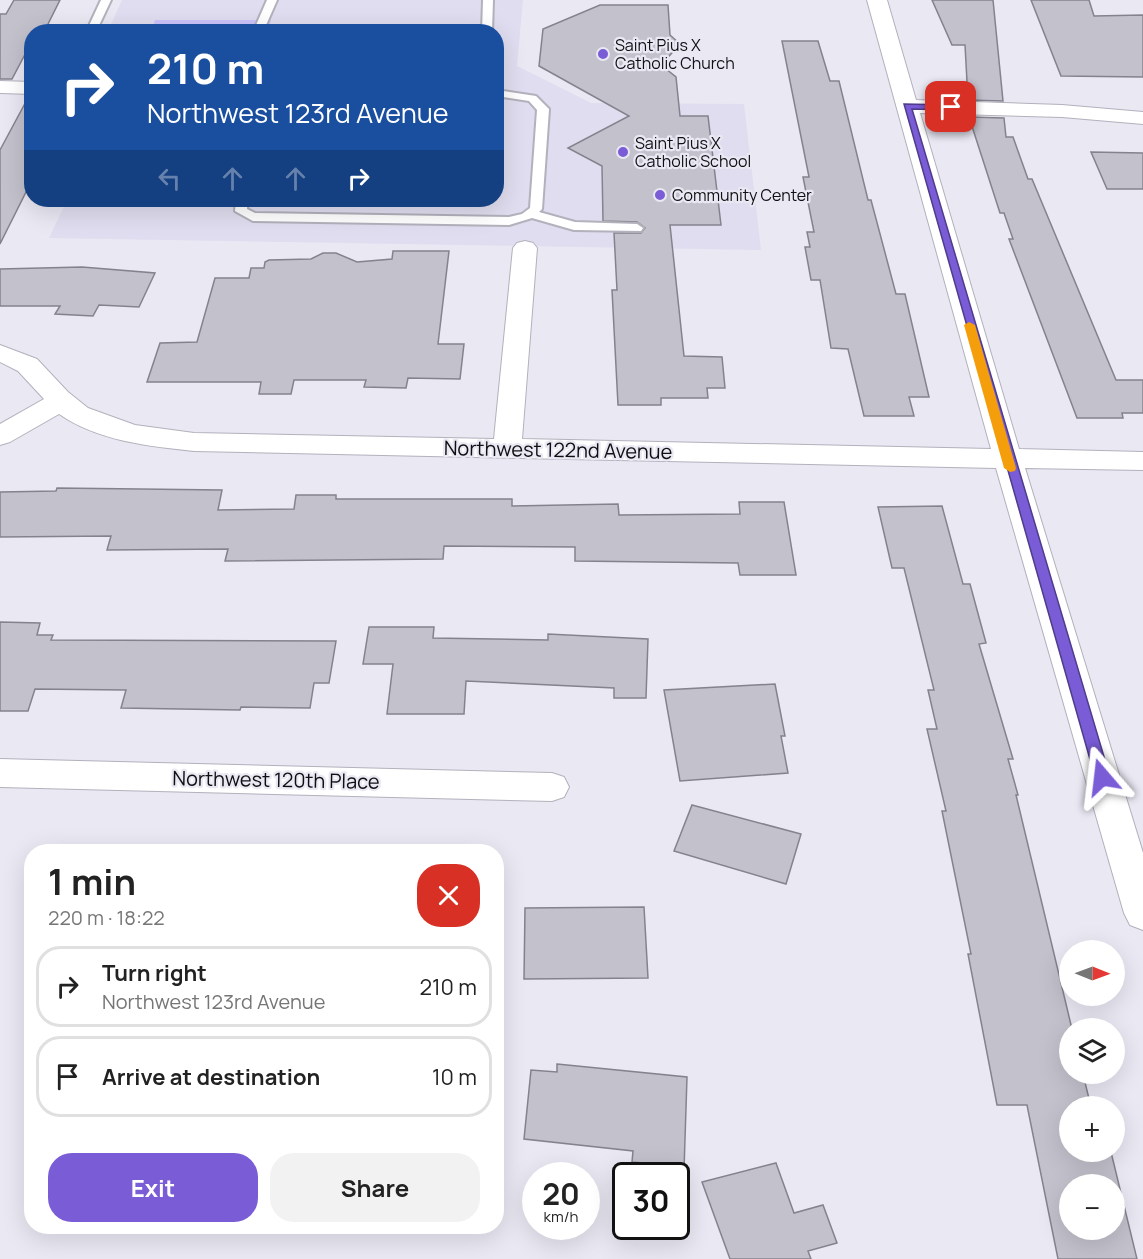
<!DOCTYPE html>
<html lang="en">
<head>
<meta charset="utf-8">
<style>
  :root { --surface:#fff; --page:#f2f2f2; --text:#222; --muted:#767676; --line:#e0e0e0; --accent:#795cd6 }
  body { margin:0; font-family:Manrope,sans-serif; background:var(--page); color:var(--text); height:100vh; display:flex; flex-direction:column; font-size:22px; white-space:nowrap }
  * { box-sizing:border-box; margin:0 }
  p { font-size:20px; color:var(--muted) }
  .icon { flex:none; width:33px; height:33px; fill:none; stroke:currentColor; stroke-width:2; stroke-linecap:round; stroke-linejoin:round }
  .map { position:relative; flex:1; overflow:hidden }
  .details { position:absolute; left:24px; top:844px; width:480px; height:390px; display:flex; flex-direction:column; background:var(--surface); border-radius:24px; box-shadow:0 6px 24px #0002 }
  .details>* { flex:none }
  .hud { position:absolute; left:24px; top:24px; width:480px; height:183px; border-radius:24px; box-shadow:0 6px 24px #0002; background:#1a4fa0; color:#fff; overflow:hidden }
  .needle { width:39px; rotate:91deg }
  .fabs { position:absolute; left:1059px; top:940px; display:grid; gap:12px }
  .fabs a { display:grid; place-items:center; width:66px; height:66px; border-radius:50%; background:var(--surface); box-shadow:0 6px 24px #0002; font-size:30px }
  .speed { position:absolute; left:522px; top:1162px; display:flex; gap:12px; font-size:30px; font-weight:700; text-align:center }
  .speed>* { display:grid; place-content:center; width:78px; height:78px; border-radius:50%; background:var(--surface); box-shadow:0 6px 24px #0002; line-height:1 }
  .speed small { font-size:15px; font-weight:400 }
  .speed .limit { border:3px solid #111; border-radius:9px; background:#fff; color:#111 }
  .pin { position:absolute; display:grid; place-items:center; width:51px; height:51px; color:#fff; margin:-26px; border-radius:12px; box-shadow:0 3px 9px #0006 }
  .me { position:absolute; width:66px; margin:-33px; rotate:343deg; stroke-linejoin:round; filter:drop-shadow(0 0 4px #0008) }
  .turn { display:flex; align-items:center; gap:21px; height:126px; padding:0 24px; font-size:27px }
  .turn .icon { width:78px; height:78px; stroke-width:2.5 }
  .turn b { display:block; font-size:42px; line-height:51px }
  .lanes { display:flex; align-items:center; height:57px; padding:0 24px; background:#0003; justify-content:center; gap:30px; direction:ltr }
  .lanes .off { opacity:.35 }
  .round { display:grid; place-items:center; flex:none; width:63px; height:63px; border-radius:24px; background:var(--page) }
  .headline { display:flex; align-items:center; justify-content:space-between; height:102px; padding:0 24px }
  h1 { font-size:36px; font-weight:700; line-height:45px }
  .button { display:flex; gap:12px; margin-top:auto; padding:12px 24px }
  .button a { flex:1; height:69px; border-radius:24px; background:var(--accent); color:#fff; font-size:24px; font-weight:700; line-height:69px; text-align:center }
  .button a+a { background:var(--page); color:var(--text) }
  ul { padding:0; list-style:none }
  li { display:flex; align-items:center; gap:18px; height:81px; margin:0 12px 9px; padding:0 12px; border:3px solid var(--line); border-radius:24px }
  li div { flex:1 }
  li b { display:block; font-size:22px }
  li em { font-style:normal }
  .map>svg:first-child { display:block }
</style>
</head>
<body>
<div class="map">
<svg width="1143" height="1259" viewBox="0 0 1143 1259">
  <rect width="100%" height="100%" fill="#e9e8f3"/>
  <path fill="#dfddef" d="M 122,0 L 523,0 L 517,66 L 591,103 L 744,104 L 761,250 L 49,238 L 67,200 L 496,200 L 496,32 L 108,31 Z"/>
  <path fill="#cbc4fb" d="M 155,20 L 271,20 L 268,31 L 151,32 Z"/>
  <path fill="#c2c1cc" stroke="#84838d" stroke-width="1.5" fill-rule="evenodd" d="M 14,0 L 60,0 L 44,32 L 32,32 L 32,41 L 12,79 L 0,79 L 0,14 L 6,14 Z
    M 932,0 L 993,0 L 1003,101 L 968,100 L 965,45 L 952,45 Z
    M 1031,0 L 1089,0 L 1094,16 L 1143,15 L 1143,77 L 1061,76 Z
    M 600,5 L 668,5 L 670,35 L 680,44 L 661,65 L 676,77 L 680,116 L 708,116 L 721,225 L 670,225 L 684,356 L 722,357 L 725,388 L 707,388 L 708,398 L 661,398 L 661,405 L 618,405 L 612,290 L 617,290 L 614,233 L 641,233 L 645,228 L 637,222 L 603,221 L 602,166 L 568,148 L 629,116 L 539,66 L 543,29 Z
    M 782,41 L 818,41 L 830,81 L 839,81 L 868,200 L 871,200 L 896,294 L 905,294 L 929,397 L 909,397 L 914,416 L 864,416 L 848,349 L 831,348 L 820,280 L 811,280 L 805,247 L 810,247 L 807,232 L 814,232 L 803,177 L 809,177 Z
    M 29,96 L 32,96 L 32,180 L 0,244 L 0,150 Z
    M 969,117 L 1004,118 L 1006,137 L 1013,137 L 1028,179 L 1032,179 L 1116,380 L 1143,380 L 1143,413 L 1122,413 L 1123,418 L 1077,418 L 1009,239 L 1013,239 L 1004,213 L 1000,213 Z
    M 1091,152 L 1143,153 L 1143,189 L 1107,189 Z
    M 393,251 L 449,251 L 438,344 L 464,344 L 460,379 L 408,378 L 406,388 L 364,387 L 366,380 L 294,380 L 291,394 L 259,394 L 261,382 L 147,382 L 160,343 L 197,342 L 215,278 L 249,278 L 251,268 L 264,268 L 265,262 L 269,260 L 311,259 L 323,253 L 336,253 L 357,262 L 392,259 Z
    M 82,267 L 155,273 L 139,307 L 99,305 L 93,316 L 55,314 L 60,306 L 0,306 L 0,269 Z
    M 57,488 L 222,490 L 218,510 L 294,509 L 296,495 L 336,495 L 336,499 L 512,499 L 512,506 L 618,504 L 619,515 L 740,514 L 739,502 L 784,502 L 796,575 L 740,575 L 738,563 L 575,561 L 575,547 L 444,546 L 443,559 L 225,561 L 228,549 L 107,550 L 111,536 L 0,537 L 0,492 L 56,491 Z
    M 942,506 L 963,584 L 970,584 L 986,643 L 979,644 L 1013,759 L 1008,759 L 1018,795 L 1016,795 L 1072,1029 L 1070,1029 L 1070,1074 L 1083,1074 L 1091,1107 L 1070,1107 L 1070,1152 L 1111,1152 L 1137,1259 L 1058,1259 L 1027,1105 L 997,1105 L 968,954 L 971,954 L 942,811 L 946,811 L 927,729 L 937,729 L 928,690 L 934,690 L 904,568 L 892,568 L 878,507 ZM 1070,1185 L 1114,1185 L 1114,1230 L 1070,1230 Z
    M 0,622 L 40,623 L 37,635 L 53,635 L 51,640 L 336,641 L 329,683 L 314,683 L 310,708 L 241,707 L 240,710 L 121,708 L 126,690 L 35,689 L 28,711 L 0,711 Z
    M 369,627 L 434,627 L 433,638 L 548,640 L 548,634 L 648,639 L 646,698 L 614,698 L 614,688 L 466,681 L 464,714 L 387,714 L 393,664 L 363,664 Z
    M 775,684 L 785,736 L 781,736 L 788,773 L 680,781 L 664,690 Z
    M 692,805 L 801,834 L 786,884 L 674,851 Z
    M 644,907 L 648,978 L 524,979 L 525,908 Z
    M 557,1064 L 687,1077 L 684,1170 L 650,1168 L 643,1163 L 632,1162 L 633,1151 L 524,1139 L 531,1070 L 557,1072 Z
    M 776,1163 L 794,1213 L 823,1205 L 837,1243 L 808,1251 L 811,1259 L 730,1259 L 702,1182 Z"/>
  <g fill="none" stroke-linecap="round" stroke-linejoin="round">
    <defs>
      <path id="lane" d="M 101,0 L 111,0 L 96,32 L 86,32 Z
        M 267,0 L 277,0 L 263,32 L 253,32 Z
        M 483,0 L 493,0 L 492,32 L 482,32 Z
        M 496,90 L 536,96 L 549,109 L 542,209 L 539,212 L 575,222 L 637,224 L 643,228 L 641,231 L 574,230 L 532,218 L 509,225 L 253,221 L 235,211 L 236,200 L 248,200 L 247,209 L 255,213 L 509,217 L 522,214 L 530,208 L 537,110 L 529,101 L 496,96 Z"/>
      <path id="street" d="M 867,0 L 887,0 L 916,100 L 1062,105 L 1143,112 L 1143,124 L 1062,117 L 920,113 L 1019,449 L 1143,452 L 1143,470 L 1025,468 L 1143,853 L 1143,930 L 1130,925 L 1124,913 L 996,468 L 194,451 C 148,446 98,441 59,414 L 10,442 L 0,445 L 0,424 L 44,399 L 18,371 L 0,362 L 0,345 L 37,359 L 68,392 L 88,408 L 135,425 L 194,433 L 494,439 L 513,248 L 517,243 L 525,241 L 533,243 L 537,248 L 522,439 L 991,449 Z
        M 0,81 L 32,82 L 32,94 L 0,93 Z
        M 0,759 L 552,773 L 564,777 L 569,787 L 564,797 L 552,801 L 0,787 Z"/>
    </defs>
    <use href="#lane" stroke="#b2b1bc" stroke-width="4"/>
    <use href="#street" stroke="#b2b1bc" stroke-width="2"/>
    <use href="#lane" fill="#fff" fill-rule="evenodd"/>
    <use href="#street" fill="#fff" fill-rule="evenodd"/>
  </g>
  <path fill="#795cd6" stroke="#4f3c8b" stroke-width="1.5" d="M 904,104 L 951,105 L 956,107 L 951,110 L 912,109 L 1110,777 L 1102,783 L 1095,777 Z"/>
  <path fill="#f59e0b" d="M 969,322 L 975,325 L 1016,468 L 1015,471 L 1010,472 L 1004,468 L 964,325 Z"/>
  <g fill="#795cd6" stroke="#e9e8f3" stroke-width="2">
    <circle cx="603" cy="54" r="6"/>
    <circle cx="623" cy="152" r="6"/>
    <circle cx="660" cy="195" r="6"/>
  </g>
  <g text-anchor="middle" stroke-width="4.5" stroke-linejoin="round" paint-order="stroke">
    <g font-size="16" fill="#0f0e12" stroke="#e9e8f3" text-anchor="start">
      <text x="615" y="51">Saint Pius X<tspan x="615" dy="18">Catholic Church</tspan></text>
      <text x="635" y="149">Saint Pius X<tspan x="635" dy="18">Catholic School</tspan></text>
      <text x="672" y="201">Community Center</text>
    </g>
    <g font-size="20" fill="#0f0e12" stroke="#e9e8f3">
      <text transform="translate(558 450) rotate(1)" y="7">Northwest 122nd Avenue</text>
      <text transform="translate(276 780) rotate(1)" y="7">Northwest 120th Place</text>
    </g>
  </g>
</svg>
<div class="fabs">
<a><svg class="needle" viewBox="-14 -14 28 28"><path d="M0-13l5 13h-10z" fill="#e53935"/><path d="M0 13l5-13h-10z" fill="#767676"/></svg></a>
<a><svg class="icon" aria-label="layers" viewBox="0 0 24 24"><path d="M12 4l9 5-9 5-9-5zM3 14l9 5 9-5"/></svg></a>
<a>+</a>
<a>−</a>
</div>
<div class="speed"><div>20<small>km/h</small></div><div class="limit">30</div></div>
<div class="pin" style="left:951px;top:107px;background:#d93025"><svg class="icon" aria-label="arrive" viewBox="0 0 24 24"><path d="M6 21V4h12l-3 4 3 4H6"/></svg></div>
<svg class="me" style="left:1102px;top:777px" viewBox="-20 -20 40 40"><path d="M0-17L14 15 0 8-14 15z" fill="#795cd6" stroke="#fff" stroke-width="4"/></svg>
<div class="hud">
<div class="turn"><svg class="icon" aria-label="right" viewBox="0 0 24 24"><path d="M7 20v-9h11M14 6l5 5-5 5"/></svg><div><b>210 m</b>Northwest 123rd Avenue</div></div>
<div class="lanes"><svg class="icon off" aria-label="left" viewBox="0 0 24 24"><path d="M17 20v-9H6M10 6l-5 5 5 5"/></svg><svg class="icon off" aria-label="ahead" viewBox="0 0 24 24"><path d="M12 20V5M6 11l6-6 6 6"/></svg><svg class="icon off" aria-label="ahead" viewBox="0 0 24 24"><path d="M12 20V5M6 11l6-6 6 6"/></svg><svg class="icon" aria-label="right" viewBox="0 0 24 24"><path d="M7 20v-9h11M14 6l5 5-5 5"/></svg></div>
</div>
<section class="details">
<div class="headline"><div><h1>1 min</h1><p>220 m · 18:22</p></div><a class="round" style="background:#d93025;color:#fff"><svg class="icon" aria-label="close" viewBox="0 0 24 24"><path d="M6 6l12 12M18 6L6 18"/></svg></a></div>
<ul>
<li><svg class="icon" aria-label="right" viewBox="0 0 24 24"><path d="M7 20v-9h11M14 6l5 5-5 5"/></svg><div><b>Turn right</b><p>Northwest 123rd Avenue</p></div><em>210 m</em></li>
<li><svg class="icon" aria-label="arrive" viewBox="0 0 24 24"><path d="M6 21V4h12l-3 4 3 4H6"/></svg><div><b>Arrive at destination</b></div><em>10 m</em></li>
</ul>
<div class="button"><a>Exit</a><a>Share</a></div>
</section>
</div>
</body>
</html>
